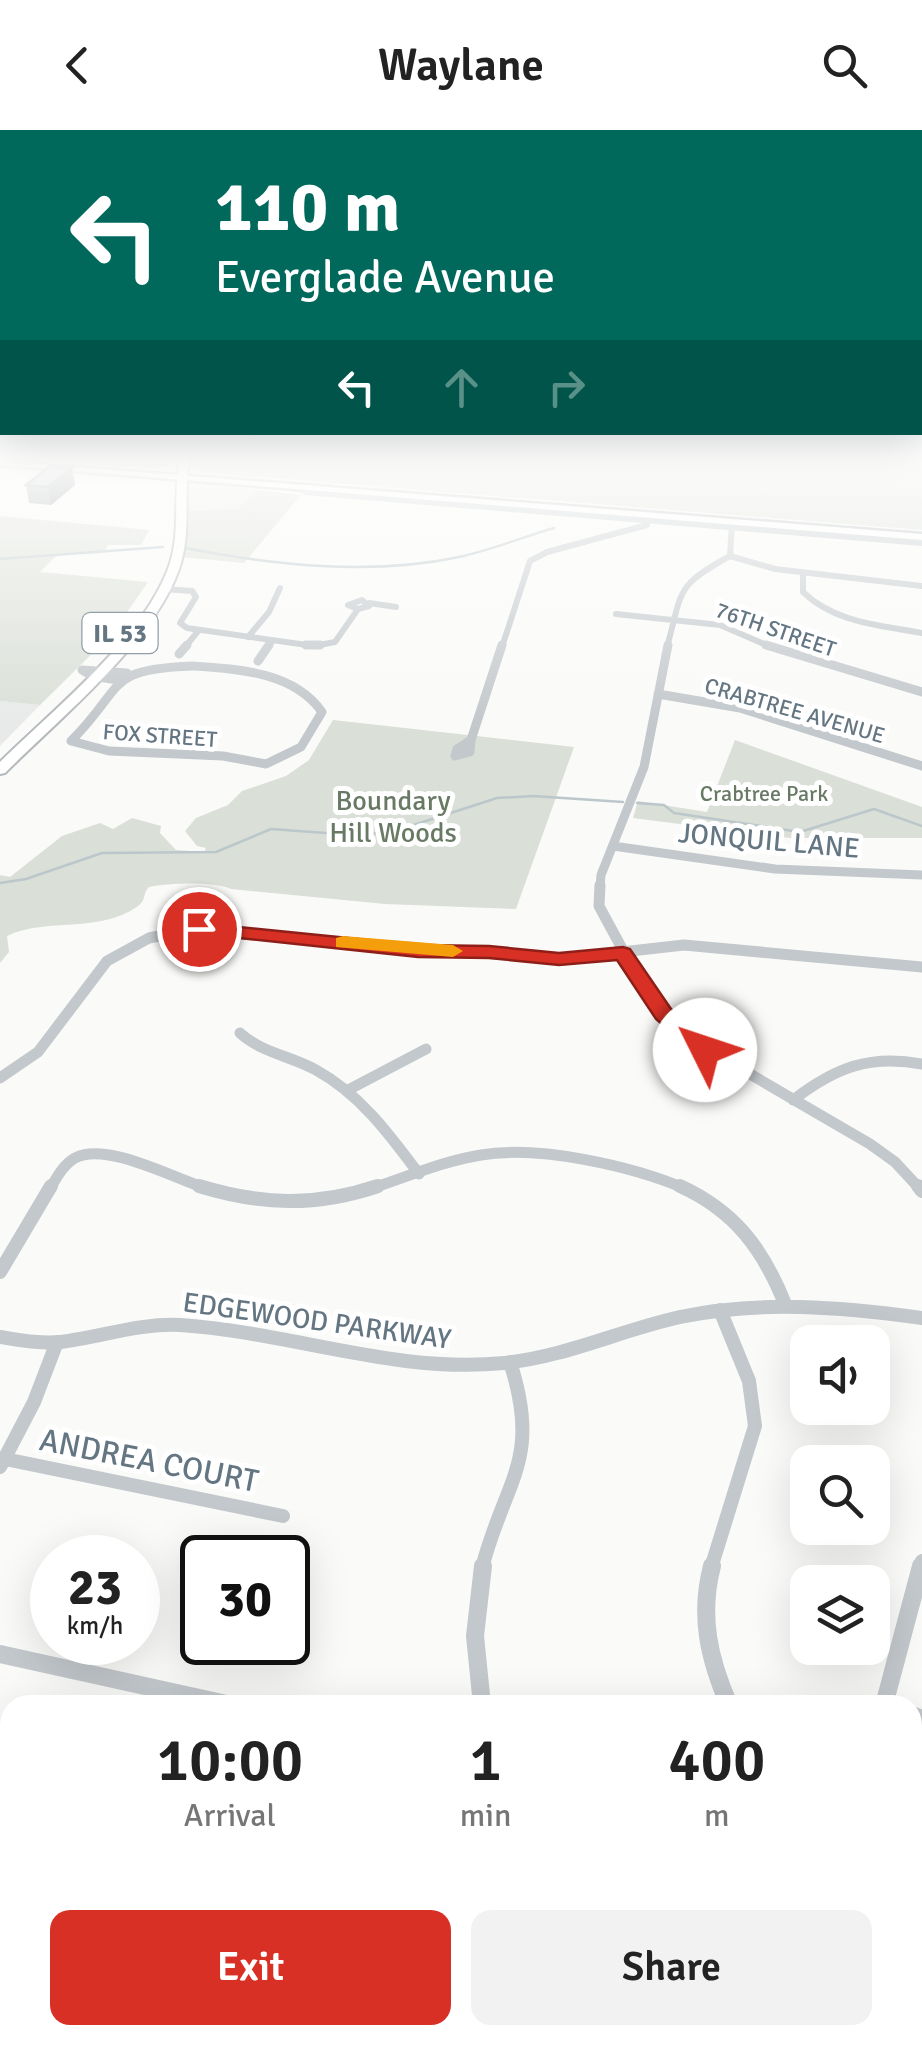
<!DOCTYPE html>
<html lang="en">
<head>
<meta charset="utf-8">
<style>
  :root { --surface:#fff; --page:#f2f2f2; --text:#222; --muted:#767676; --accent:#d93025 }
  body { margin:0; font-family:Signika,sans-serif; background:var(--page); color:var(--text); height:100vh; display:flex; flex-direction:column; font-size:38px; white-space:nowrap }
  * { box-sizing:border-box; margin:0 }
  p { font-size:32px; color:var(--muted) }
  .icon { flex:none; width:55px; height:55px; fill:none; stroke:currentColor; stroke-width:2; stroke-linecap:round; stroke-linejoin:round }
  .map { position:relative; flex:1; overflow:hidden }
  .details { position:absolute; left:0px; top:1565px; width:922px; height:350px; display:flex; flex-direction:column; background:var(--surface); border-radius:30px 30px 0 0; box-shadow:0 10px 40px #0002 }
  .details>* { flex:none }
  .guide { position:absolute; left:0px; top:0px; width:922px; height:305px; box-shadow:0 10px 40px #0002; background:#00695c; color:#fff; overflow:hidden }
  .controls { position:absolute; left:790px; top:1195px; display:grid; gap:20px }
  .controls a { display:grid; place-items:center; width:100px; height:100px; border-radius:20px; background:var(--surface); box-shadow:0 10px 40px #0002; font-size:50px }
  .speed { position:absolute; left:30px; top:1405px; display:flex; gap:20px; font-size:50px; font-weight:700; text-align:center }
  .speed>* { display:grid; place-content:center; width:130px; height:130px; border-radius:50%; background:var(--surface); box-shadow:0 10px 40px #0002; line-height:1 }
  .speed small { font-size:25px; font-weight:400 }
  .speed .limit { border:5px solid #111; border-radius:15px; background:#fff; color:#111 }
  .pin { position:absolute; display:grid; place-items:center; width:85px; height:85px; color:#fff; margin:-42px; border:5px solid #fff; border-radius:50%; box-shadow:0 2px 10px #0007 }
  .me { position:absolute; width:110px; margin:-55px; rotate:311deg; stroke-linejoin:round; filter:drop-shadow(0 0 8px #0008) }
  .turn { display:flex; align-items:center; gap:35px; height:210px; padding:0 50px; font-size:45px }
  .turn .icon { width:130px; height:130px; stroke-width:2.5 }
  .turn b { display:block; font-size:70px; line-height:85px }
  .lanes { display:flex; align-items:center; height:95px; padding:0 50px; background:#0003; justify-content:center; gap:50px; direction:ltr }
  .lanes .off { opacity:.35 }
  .eta { display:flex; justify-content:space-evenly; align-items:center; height:170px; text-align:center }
  .eta b { font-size:60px; font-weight:600; line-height:70px }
  .action { display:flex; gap:20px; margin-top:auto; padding:20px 50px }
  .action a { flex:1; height:115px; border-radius:20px; background:var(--accent); color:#fff; font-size:40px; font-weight:600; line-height:115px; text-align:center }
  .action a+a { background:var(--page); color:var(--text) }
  header { display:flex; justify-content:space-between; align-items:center; height:130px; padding:0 50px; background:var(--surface); font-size:45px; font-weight:600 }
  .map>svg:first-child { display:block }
</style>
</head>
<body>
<header><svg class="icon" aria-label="back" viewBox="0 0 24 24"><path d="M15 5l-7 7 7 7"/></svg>Waylane<svg class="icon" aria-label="search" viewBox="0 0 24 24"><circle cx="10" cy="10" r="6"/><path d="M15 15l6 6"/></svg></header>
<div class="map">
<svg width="922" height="1915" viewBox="0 0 922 1915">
  <rect width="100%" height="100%" fill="#fafaf8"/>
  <path fill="#e8e9e9" d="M 189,351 L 261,356 L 239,379 L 188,381 Z
    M 0,571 L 40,575 L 0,616 Z"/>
  <path fill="#dadfd7" d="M 0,326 L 171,326 L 168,336 L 153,339 Z
    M 191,326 L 922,326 L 922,400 L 207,343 L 188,338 Z
    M 257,360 L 301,365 L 244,433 L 182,427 L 188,381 L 238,379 Z
    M 0,386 L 149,400 L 141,415 L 108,415 L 105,422 L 57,425 L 40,442 L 148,452 L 111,505 L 40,575 L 0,571 Z
    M 333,590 L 574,617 L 516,779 L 385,774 L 231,759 C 214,751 169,753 149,757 C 142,764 147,769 138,776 C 100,804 46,787 7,806 L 9,822 L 0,833 L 0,745 L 10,747 L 62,706 L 100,693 L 113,699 L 132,688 L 161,696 L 160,703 L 176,720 L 204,722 L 206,718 L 197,716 L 185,701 L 196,688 L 228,675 L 242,661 L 286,646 L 309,630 Z
    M 735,610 L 922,677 L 922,708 L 790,708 L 633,688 L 638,671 L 707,682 Z"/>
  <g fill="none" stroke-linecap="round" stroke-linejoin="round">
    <path stroke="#bbc7cb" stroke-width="2.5" d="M 185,418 C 273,435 370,446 459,427 C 491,420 523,407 554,398
      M 0,429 L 163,417
      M 637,673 L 664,675 L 674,683 L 800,702 L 874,679 L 922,696
      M 0,753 L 26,749 L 102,723 L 216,722 L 271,699 L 353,705 L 392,702 L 497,668 L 533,666 L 623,672"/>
    <defs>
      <path id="secondary" d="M 0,331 L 922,404 L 922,410 L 0,335 Z"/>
      <path id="primary" d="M 181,326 L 190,326 C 183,361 191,399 181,433 C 159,508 60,588 5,643 L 0,644 L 0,632 C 53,580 147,505 170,433 C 181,399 172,361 181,326 Z"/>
    </defs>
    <use href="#secondary" stroke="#b3babf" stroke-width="5"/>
    <use href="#primary" stroke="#b5babe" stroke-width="4"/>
    <path stroke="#c3c8cc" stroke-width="6" d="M 306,362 L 922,413
      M 730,426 L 775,439 L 922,456
      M 803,443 L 803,462 C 835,493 880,495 922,503
      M 164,459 L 192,461
      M 192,461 L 196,467 L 180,493 L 187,498 L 314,516 L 335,512 L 358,479
      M 362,470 L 369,476 L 358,479 L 348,475 Z
      M 369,473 L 396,477
      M 616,484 L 720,495 L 771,517
      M 248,507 L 269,482 L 280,458
      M 185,517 L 199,500
      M 268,517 L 272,511
      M 502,517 L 530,431 L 547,422 L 647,395
      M 667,517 C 683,459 675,456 730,426 L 732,392"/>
    <path stroke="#c3c8cc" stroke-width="9" d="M 306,515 L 320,515
      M 766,515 L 922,562
      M 179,524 L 187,515
      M 258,531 L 269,515
      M 193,536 C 239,539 294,542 322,582 L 301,617 L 266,634 L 223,626 L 109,621 L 71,611 C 126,556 104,539 193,536 Z
      M 118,550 L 92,546 L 82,540 L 127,543
      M 658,564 L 740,578 L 922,636
      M 471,610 L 470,622 L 455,626 L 457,619 Z
      M 471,610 L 502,515
      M 613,716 L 775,739 L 922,745
      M 600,757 L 601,745 L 644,637 L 668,515"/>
    <path stroke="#c3c8cc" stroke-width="11" d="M 600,755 L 599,776 L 645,861 L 683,905 L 870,1014 L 895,1032 L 920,1059
      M 240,903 C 262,923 291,926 316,940 C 360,964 390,1005 419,1044
      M 0,948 L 38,922 L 107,831 L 149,808 L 189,800 L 559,829 L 684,815 L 922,837
      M 348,960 L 426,919
      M 793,970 C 835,938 869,924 922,934
      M 50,1059 C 57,1047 63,1035 75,1028 C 106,1011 175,1049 208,1059
      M 370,1059 C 407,1047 443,1031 481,1025 C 539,1015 632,1036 686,1059"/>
    <path stroke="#c3c8cc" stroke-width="14" d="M 199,1056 C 261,1075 316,1077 378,1056
      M 680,1056 C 735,1081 763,1119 785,1174
      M 918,1056 L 922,1061
      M 0,1142 L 51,1056
      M 0,1207 C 20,1210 40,1214 60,1212 C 101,1207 139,1193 180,1195 C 289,1202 394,1244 504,1233 C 565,1227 621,1200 680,1187 C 760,1170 841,1177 922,1188
      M 5,1329 L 283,1386
      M 0,1337 L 34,1272 L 57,1212
      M 482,1438 C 505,1349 542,1331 510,1232
      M 711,1438 L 755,1296 L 749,1251 L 720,1180
      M 920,1438 L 922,1431"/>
    <path stroke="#c3c8cc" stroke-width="18" d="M 712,1436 C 699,1486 709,1529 729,1575
      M 0,1524 L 231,1575
      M 482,1575 L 475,1506 L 483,1436
      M 884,1575 L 921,1436
      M 912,1585 L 922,1589
      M 0,1832 L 10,1824
      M 348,1905 L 358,1915
      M 374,1915 L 382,1905
      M 725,1915 L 732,1905"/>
    <use href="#secondary" fill="#fff" fill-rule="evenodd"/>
    <use href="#primary" fill="#fff" fill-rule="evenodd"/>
  </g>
  <path fill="#929a9f" d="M 72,338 L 75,355 L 51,375 L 29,373 L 26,355 Z"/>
  <path fill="#777d82" d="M 72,338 L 75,355 L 51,375 L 48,357 Z"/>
  <path fill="#aab3b9" stroke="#777d82" stroke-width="2.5" d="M 50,336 L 72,338 L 48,357 L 26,355 Z"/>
  <linearGradient id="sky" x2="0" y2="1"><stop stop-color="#96bcdc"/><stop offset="0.55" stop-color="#fdfdfc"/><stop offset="1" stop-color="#fdfdfc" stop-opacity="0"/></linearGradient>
  <rect width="922" height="594" fill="url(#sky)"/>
  <path fill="#d93025" stroke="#8d1f18" stroke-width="2.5" d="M 199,793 L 418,815 L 489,816 L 559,823 L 623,817 L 630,819 L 671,879 L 716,920 L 713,925 L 697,925 L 656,889 L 617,830 L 559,835 L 489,828 L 418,827 L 192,803 L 189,799 Z"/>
  <path fill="#f59e0b" d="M 343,806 L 453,815 L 463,821 L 453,827 L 336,817 L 336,808 Z"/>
  <g text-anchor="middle" stroke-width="10" stroke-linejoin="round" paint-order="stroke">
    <g font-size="22" fill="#657683" stroke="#fff">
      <text transform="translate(776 499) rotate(19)" y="8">76TH STREET</text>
      <text transform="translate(795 580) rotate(16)" y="8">CRABTREE AVENUE</text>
      <text transform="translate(160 605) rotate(4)" y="8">FOX STREET</text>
    </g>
    <g font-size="22" fill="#687a64" stroke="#fff">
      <text x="764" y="671">Crabtree Park</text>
    </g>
    <rect fill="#fff" stroke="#939fa8" stroke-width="2.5" x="82.5" y="483" width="75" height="40" rx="8"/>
    <g font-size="25" font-weight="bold" fill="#657683">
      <text x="120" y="512">IL 53</text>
    </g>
    <g font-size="28" fill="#687a64" stroke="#fff">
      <text x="393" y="680">Boundary<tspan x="393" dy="32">Hill Woods</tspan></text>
    </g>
    <g font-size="28" fill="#657683" stroke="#fff">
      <text transform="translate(769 710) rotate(5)" y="10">JONQUIL LANE</text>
      <text transform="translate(317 1190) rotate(8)" y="10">EDGEWOOD PARKWAY</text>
    </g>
    <g font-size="32" fill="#657683" stroke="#fff">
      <text transform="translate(149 1330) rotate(11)" y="11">ANDREA COURT</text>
    </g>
  </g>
</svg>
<div class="controls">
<a><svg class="icon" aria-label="sound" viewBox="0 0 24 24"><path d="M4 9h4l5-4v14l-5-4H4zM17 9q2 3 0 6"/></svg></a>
<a><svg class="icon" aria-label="search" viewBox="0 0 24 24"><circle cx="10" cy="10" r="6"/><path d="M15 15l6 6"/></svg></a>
<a><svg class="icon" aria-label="layers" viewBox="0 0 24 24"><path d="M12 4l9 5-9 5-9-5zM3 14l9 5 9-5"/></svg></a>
</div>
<div class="speed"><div>23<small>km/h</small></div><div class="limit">30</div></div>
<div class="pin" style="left:199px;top:799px;background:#d93025"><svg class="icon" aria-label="arrive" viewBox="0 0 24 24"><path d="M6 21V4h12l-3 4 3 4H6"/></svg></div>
<svg class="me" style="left:705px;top:920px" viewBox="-20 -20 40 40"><circle r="19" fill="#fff"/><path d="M0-13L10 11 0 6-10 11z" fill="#d93025"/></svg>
<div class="guide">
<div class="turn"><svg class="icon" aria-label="left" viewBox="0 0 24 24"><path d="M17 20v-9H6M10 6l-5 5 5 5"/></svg><div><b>110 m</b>Everglade Avenue</div></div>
<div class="lanes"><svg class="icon" aria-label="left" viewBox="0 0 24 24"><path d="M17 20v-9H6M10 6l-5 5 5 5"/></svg><svg class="icon off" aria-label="ahead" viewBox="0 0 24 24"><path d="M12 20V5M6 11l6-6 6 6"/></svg><svg class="icon off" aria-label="right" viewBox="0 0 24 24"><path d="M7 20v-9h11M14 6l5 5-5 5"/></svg></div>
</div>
<section class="details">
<div class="eta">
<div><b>10:00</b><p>Arrival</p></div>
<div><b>1</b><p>min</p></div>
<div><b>400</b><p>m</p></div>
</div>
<div class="action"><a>Exit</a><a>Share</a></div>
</section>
</div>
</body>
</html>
